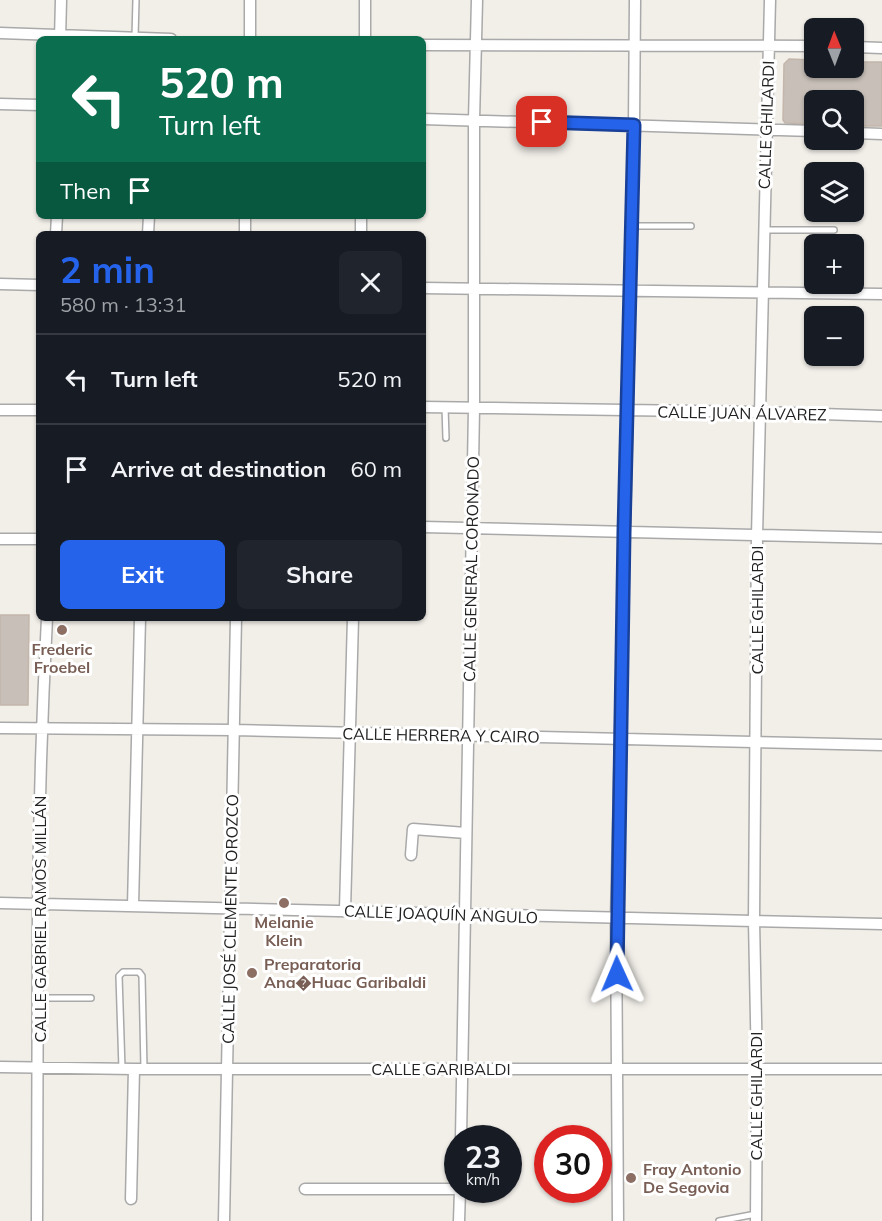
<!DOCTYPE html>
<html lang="en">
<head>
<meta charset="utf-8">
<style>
  :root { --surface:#171b24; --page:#20242c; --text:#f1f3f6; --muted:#9ea1a6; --line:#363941; --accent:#2563eb }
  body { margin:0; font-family:Mulish,sans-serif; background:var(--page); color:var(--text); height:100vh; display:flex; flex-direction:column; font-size:22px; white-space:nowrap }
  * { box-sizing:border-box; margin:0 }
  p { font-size:20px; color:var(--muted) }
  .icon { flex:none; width:33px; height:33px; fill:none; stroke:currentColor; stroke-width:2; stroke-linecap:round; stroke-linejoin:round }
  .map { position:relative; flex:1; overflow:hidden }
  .panel { position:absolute; left:36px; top:231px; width:390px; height:390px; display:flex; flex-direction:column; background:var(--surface); border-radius:9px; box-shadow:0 2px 4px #0004 }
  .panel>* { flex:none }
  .guide { position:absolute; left:36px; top:36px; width:390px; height:183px; border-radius:9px; box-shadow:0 2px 4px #0004; background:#0b6e4f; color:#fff; overflow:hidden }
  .needle { width:39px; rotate:359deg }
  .fabs { position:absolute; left:804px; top:18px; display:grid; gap:12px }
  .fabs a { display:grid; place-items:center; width:60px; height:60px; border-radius:9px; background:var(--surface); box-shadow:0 2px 4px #0004; font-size:30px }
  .speed { position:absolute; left:444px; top:1125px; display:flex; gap:12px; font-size:30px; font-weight:700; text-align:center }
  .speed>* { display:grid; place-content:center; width:78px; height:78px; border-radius:50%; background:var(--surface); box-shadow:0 2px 4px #0004; line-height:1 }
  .speed small { font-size:15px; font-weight:400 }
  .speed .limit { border:9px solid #d22; background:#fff; color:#111 }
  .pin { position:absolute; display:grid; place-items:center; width:51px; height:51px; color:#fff; margin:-26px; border-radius:12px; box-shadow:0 3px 9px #0006 }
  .me { position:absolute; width:66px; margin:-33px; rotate:359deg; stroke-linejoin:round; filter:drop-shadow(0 0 4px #0008) }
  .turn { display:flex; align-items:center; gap:21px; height:126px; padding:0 24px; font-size:27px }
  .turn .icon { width:78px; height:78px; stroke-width:2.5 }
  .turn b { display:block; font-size:42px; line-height:51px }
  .then { display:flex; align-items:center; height:57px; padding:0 24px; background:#0003; gap:12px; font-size:22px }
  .round { display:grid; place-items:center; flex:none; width:63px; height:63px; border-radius:9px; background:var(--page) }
  .head { display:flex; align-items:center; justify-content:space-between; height:102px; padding:0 24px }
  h1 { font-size:36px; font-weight:700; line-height:45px; color:var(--accent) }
  .button { display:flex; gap:12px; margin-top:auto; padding:12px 24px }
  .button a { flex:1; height:69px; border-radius:9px; background:var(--accent); color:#fff; font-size:24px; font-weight:700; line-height:69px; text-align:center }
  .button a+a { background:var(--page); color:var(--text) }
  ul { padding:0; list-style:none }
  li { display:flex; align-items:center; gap:18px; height:90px; padding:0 24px; border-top:2px solid var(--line) }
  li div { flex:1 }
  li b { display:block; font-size:22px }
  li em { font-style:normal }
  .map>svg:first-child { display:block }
</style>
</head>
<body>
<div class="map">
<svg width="882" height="1221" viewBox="0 0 882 1221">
  <rect width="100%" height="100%" fill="#f2efe9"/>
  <path fill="#c7bfb8" stroke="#c4b6ab" stroke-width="1.5" d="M 789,59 L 814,60 L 814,68 L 854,68 L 854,62 L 882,62 L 882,126 L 854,126 L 854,100 L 814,100 L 814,124 L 785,123 L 783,120 L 784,64 Z
    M 0,615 L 29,615 L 28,705 L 0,705 Z"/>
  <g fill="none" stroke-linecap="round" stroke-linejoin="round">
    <defs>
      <path id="service" d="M 135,37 L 136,0
        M 631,226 L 691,226
        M 765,230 L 834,230
        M 445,407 L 446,438
        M 38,998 L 91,998
        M 122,1069 L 119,976 L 123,972 L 139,972 L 142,976 L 144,1069
        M 719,1221 L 756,1214"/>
      <path id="minor" d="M 365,0 L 365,39
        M 0,33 L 171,39
        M 60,39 L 61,0
        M 250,39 L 250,0
        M 423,45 L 814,46
        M 854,47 L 882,48
        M 0,104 L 39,105
        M 423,119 L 814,131
        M 854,133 L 882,134
        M 56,234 L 57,216
        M 148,234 L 149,216
        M 245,234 L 245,216
        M 361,234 L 361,216
        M 0,284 L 39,285
        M 423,288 L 882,294
        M 423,407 L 759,412 L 882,416
        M 0,410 L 39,410
        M 423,527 L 882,538
        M 0,539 L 39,539
        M 0,728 L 233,730 L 882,745
        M 411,855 L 413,829 L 466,833
        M 0,903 C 294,909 588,918 882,924
        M 133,906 L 140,618
        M 345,910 L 353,618
        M 0,1067 L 134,1069 L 882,1069
        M 461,1138 L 474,408 L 474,120 L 477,0
        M 305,1189 L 458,1189
        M 131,1199 L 134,1069
        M 37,1221 C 38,1115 37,1009 38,904 C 39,808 42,713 47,618
        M 224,1221 L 236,618
        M 459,1221 L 460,1190
        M 618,1221 L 616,919 L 634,125 L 635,0
        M 756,1221 L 757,1069 L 754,921 L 757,536 L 770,0"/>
    </defs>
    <use href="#service" stroke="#a9a9a9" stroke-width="8"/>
    <use href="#minor" stroke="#a9a9a9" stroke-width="13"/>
    <use href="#service" stroke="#fff" stroke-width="5"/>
    <use href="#minor" stroke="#fff" stroke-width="10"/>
  </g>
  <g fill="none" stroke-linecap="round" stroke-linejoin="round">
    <defs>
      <path id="route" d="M 542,122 L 634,125 L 624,532 L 617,974"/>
    </defs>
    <use href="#route" stroke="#184099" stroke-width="15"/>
    <use href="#route" stroke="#2563eb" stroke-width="10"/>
  </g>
  <g fill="#8d6e63" stroke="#fff" stroke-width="2">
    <circle cx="62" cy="630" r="6"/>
    <circle cx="284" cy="903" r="6"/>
    <circle cx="252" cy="973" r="6"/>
    <circle cx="631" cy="1178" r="6"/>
  </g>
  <g text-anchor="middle" stroke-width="6" stroke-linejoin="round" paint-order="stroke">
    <g font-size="16" fill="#222" stroke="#fff">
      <text transform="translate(766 125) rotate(-88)" y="6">CALLE GHILARDI</text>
      <text transform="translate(742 413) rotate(1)" y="6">CALLE JUAN ÁLVAREZ</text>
      <text transform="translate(471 569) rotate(-89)" y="6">CALLE GENERAL CORONADO</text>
      <text transform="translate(757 610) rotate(-90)" y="6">CALLE GHILARDI</text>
      <text transform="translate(441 735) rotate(1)" y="6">CALLE HERRERA Y CAIRO</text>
      <text transform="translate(441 914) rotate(2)" y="6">CALLE JOAQUÍN ANGULO</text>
      <text transform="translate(40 919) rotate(-90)" y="6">CALLE GABRIEL RAMOS MILLÁN</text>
      <text transform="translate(230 919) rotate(-89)" y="6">CALLE JOSÉ CLEMENTE OROZCO</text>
      <text x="441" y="1075">CALLE GARIBALDI</text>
      <text transform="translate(756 1096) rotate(-90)" y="6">CALLE GHILARDI</text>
    </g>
    <g font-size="16" font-weight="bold" fill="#785e54" stroke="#fff">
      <text x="62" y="655">Frederic<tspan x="62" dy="18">Froebel</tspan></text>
      <text x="284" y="928">Melanie<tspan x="284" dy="18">Klein</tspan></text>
      <text x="264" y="970" text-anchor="start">Preparatoria<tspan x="264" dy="18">Ana�Huac Garibaldi</tspan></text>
      <text x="643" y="1175" text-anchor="start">Fray Antonio<tspan x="643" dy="18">De Segovia</tspan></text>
    </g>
  </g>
</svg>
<div class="fabs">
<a><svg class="needle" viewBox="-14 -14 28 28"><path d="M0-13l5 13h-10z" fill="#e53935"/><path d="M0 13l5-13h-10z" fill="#9ea1a6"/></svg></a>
<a><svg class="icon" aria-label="search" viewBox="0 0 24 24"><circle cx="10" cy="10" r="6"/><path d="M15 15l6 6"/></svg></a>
<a><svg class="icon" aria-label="layers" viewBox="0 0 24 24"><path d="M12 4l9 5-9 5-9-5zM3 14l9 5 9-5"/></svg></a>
<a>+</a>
<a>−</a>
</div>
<div class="speed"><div>23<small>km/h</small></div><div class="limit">30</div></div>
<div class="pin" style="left:542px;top:122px;background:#d93025"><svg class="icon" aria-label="arrive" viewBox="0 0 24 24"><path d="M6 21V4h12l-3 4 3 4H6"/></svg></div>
<svg class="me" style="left:617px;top:974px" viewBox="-20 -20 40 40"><path d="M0-17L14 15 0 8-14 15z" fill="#2563eb" stroke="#fff" stroke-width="4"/></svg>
<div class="guide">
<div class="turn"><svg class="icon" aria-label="left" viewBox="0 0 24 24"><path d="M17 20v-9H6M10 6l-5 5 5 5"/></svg><div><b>520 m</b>Turn left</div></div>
<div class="then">Then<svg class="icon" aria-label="arrive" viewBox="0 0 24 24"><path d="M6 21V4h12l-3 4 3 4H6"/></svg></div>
</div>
<section class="panel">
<div class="head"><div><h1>2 min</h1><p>580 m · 13:31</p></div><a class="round"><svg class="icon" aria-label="close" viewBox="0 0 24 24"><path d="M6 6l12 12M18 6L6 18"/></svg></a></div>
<ul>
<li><svg class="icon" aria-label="left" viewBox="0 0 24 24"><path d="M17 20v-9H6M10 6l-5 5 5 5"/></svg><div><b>Turn left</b></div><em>520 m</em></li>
<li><svg class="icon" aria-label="arrive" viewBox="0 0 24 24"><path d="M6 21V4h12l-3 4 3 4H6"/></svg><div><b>Arrive at destination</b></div><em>60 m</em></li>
</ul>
<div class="button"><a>Exit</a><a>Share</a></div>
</section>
</div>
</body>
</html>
